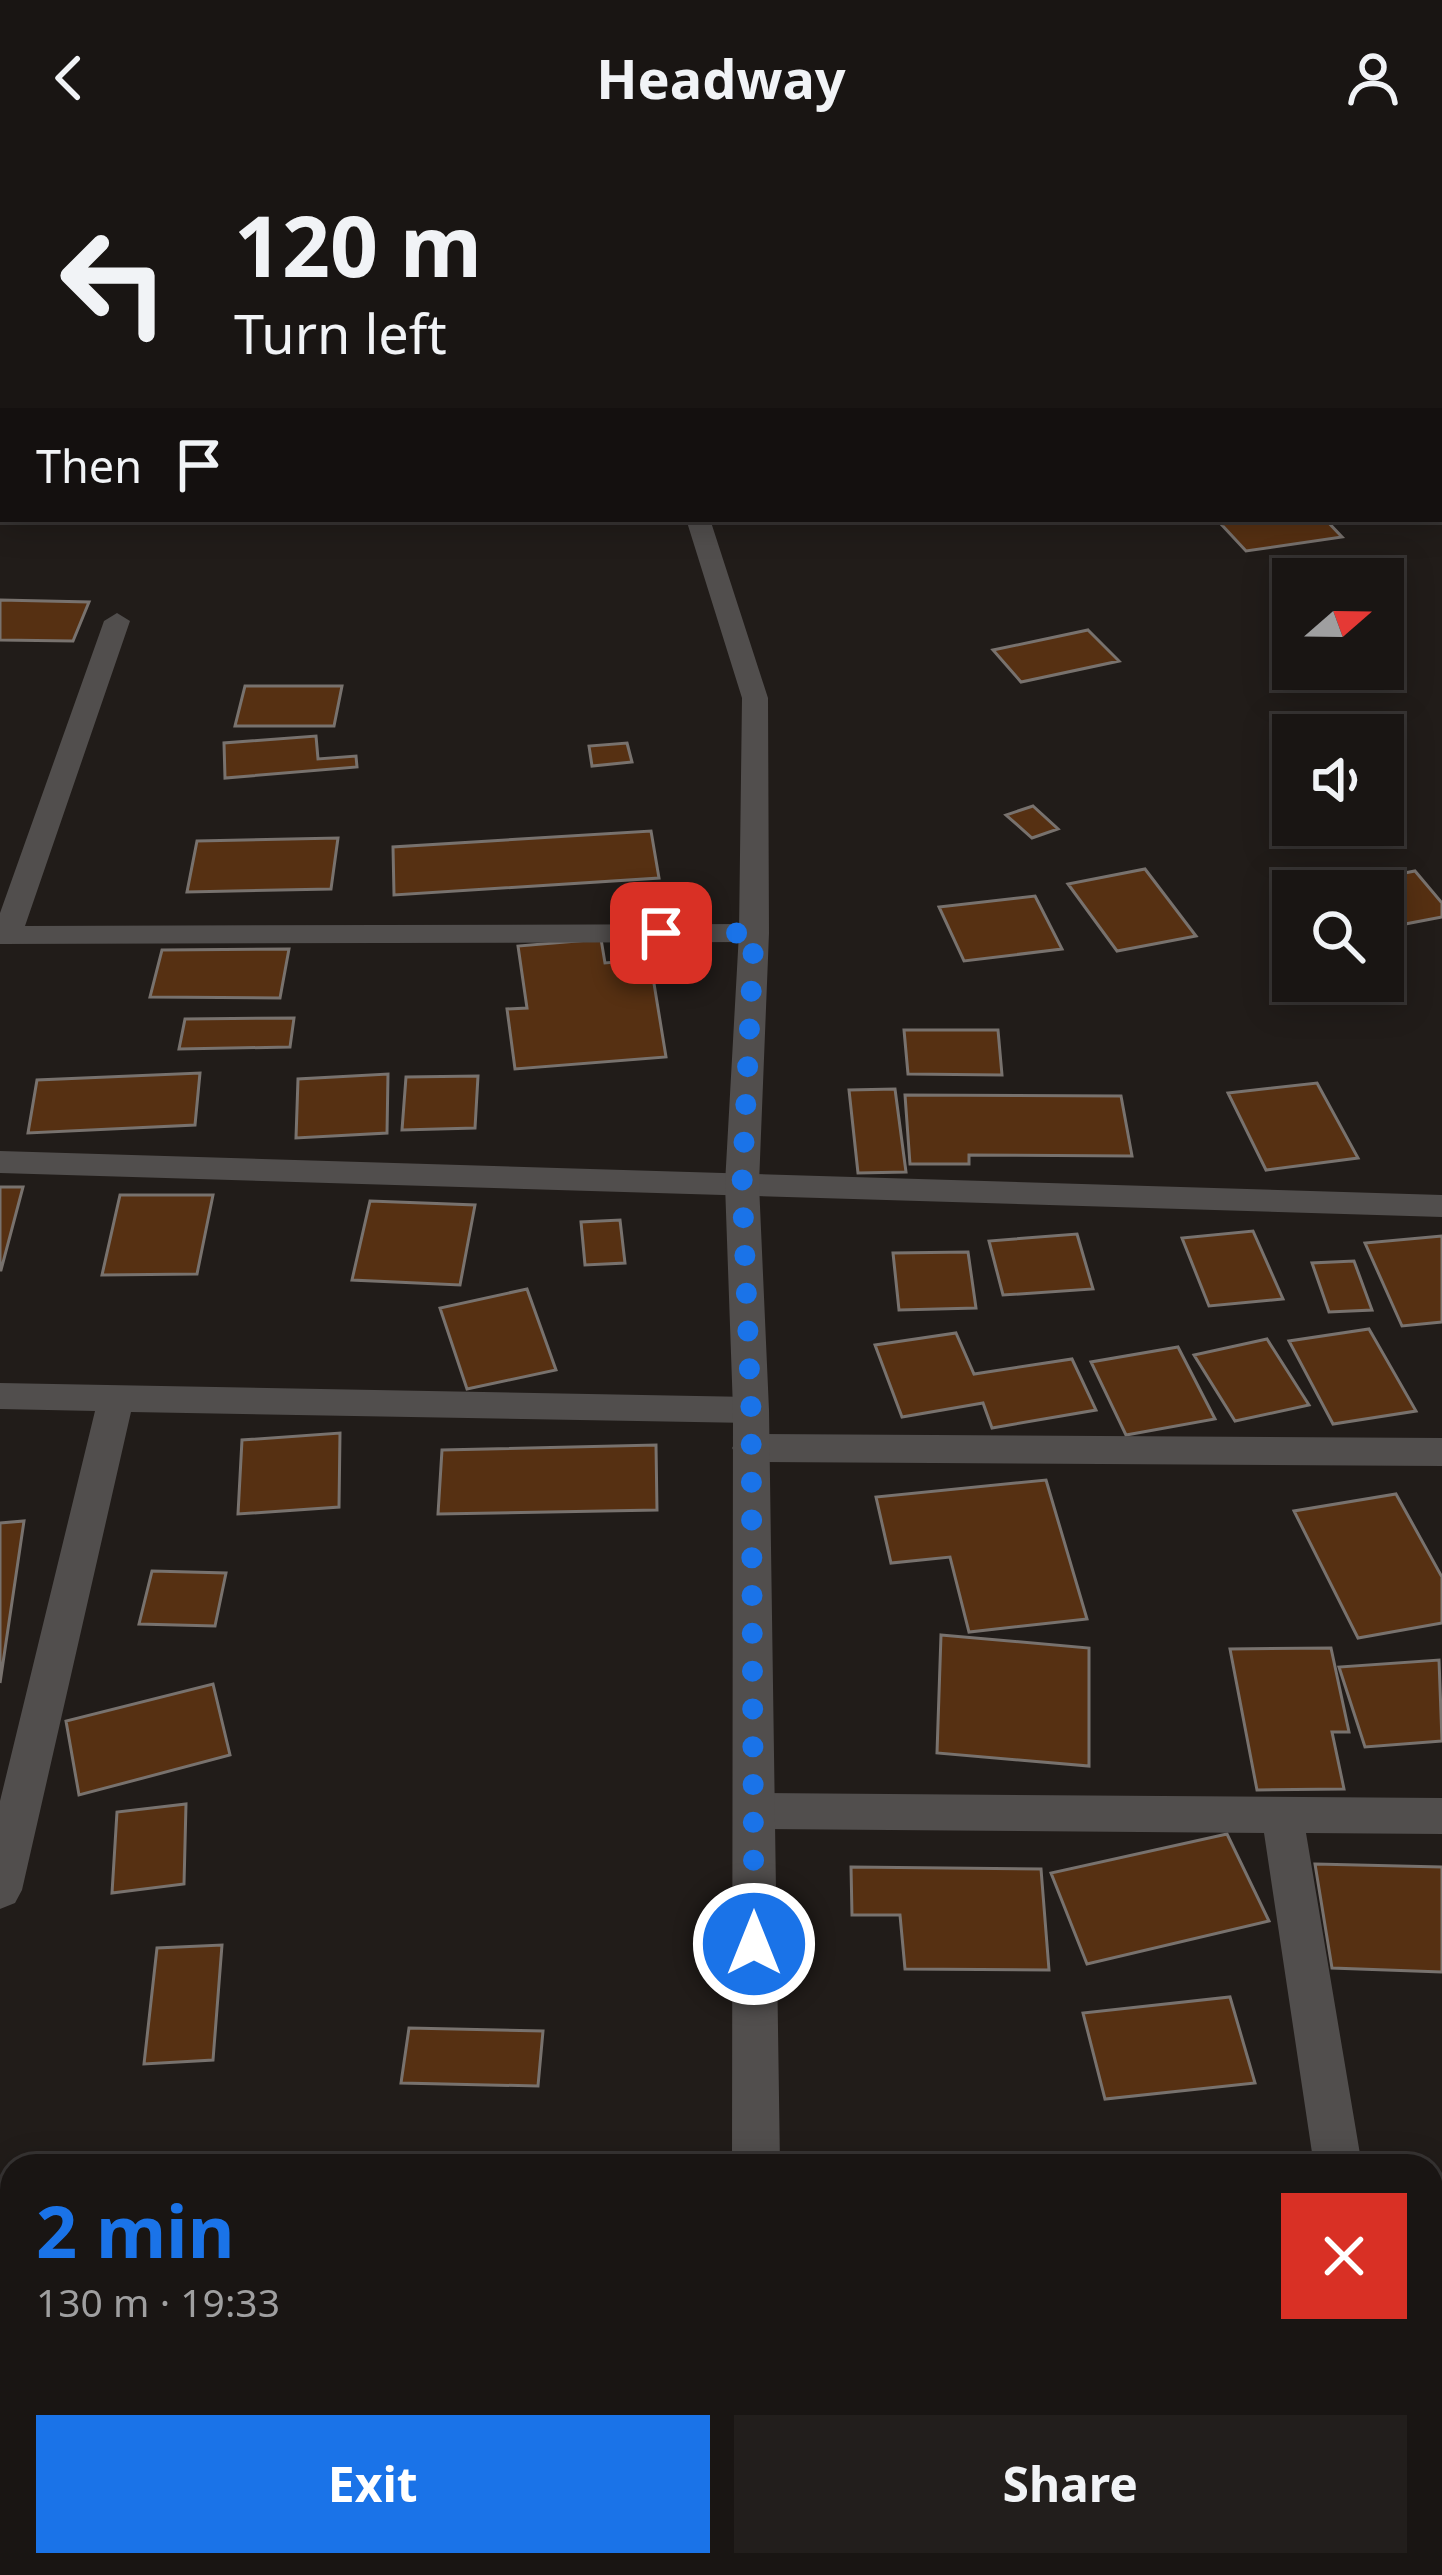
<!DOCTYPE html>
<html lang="en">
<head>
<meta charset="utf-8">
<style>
  :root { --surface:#191513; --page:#221e1c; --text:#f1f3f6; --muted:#9f9fa0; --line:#373433; --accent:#1a73e8 }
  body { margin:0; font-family:"Noto Sans",sans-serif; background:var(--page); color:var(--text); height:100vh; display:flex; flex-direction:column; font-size:45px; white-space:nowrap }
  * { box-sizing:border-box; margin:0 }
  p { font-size:39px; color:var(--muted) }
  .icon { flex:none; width:66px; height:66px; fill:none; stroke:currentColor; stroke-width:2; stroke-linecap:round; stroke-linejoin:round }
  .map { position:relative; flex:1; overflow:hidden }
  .panel { position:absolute; left:0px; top:1998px; width:1443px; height:423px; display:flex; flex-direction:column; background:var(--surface); border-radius:36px 36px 0 0; box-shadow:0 6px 30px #0003,0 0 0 3px var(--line) }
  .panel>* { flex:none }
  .banner { position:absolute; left:0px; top:0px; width:1443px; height:366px; box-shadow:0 6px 30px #0003,0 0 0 3px var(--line); background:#191513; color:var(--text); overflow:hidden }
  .needle { width:78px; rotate:70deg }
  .tools { position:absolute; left:1272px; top:402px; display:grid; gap:24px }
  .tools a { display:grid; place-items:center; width:132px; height:132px; border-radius:0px; background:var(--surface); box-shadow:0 6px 30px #0003,0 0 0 3px var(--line); font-size:60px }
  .pin { position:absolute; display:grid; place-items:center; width:102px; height:102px; color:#fff; margin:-51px; border-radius:24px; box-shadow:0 6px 18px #0006 }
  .me { position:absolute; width:132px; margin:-66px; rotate:0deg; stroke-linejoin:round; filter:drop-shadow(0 0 9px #0008) }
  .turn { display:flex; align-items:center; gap:42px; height:252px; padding:0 36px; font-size:54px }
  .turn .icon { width:156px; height:156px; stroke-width:2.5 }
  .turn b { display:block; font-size:84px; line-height:102px }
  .then { display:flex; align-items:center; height:114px; padding:0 36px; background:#0003; gap:24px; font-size:45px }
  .round { display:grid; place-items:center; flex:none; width:126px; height:126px; border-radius:0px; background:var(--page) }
  .summary { display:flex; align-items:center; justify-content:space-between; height:204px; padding:0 36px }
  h1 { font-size:72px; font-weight:700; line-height:90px; color:var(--accent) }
  .primary-button { display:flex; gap:24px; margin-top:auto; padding:24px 36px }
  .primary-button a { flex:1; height:138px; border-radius:0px; background:var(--accent); color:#fff; font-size:48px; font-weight:700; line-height:138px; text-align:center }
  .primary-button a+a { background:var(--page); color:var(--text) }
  header { display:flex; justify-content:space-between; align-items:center; height:156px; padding:0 36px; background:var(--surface); font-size:54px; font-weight:700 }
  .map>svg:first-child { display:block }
</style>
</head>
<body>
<header><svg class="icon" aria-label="back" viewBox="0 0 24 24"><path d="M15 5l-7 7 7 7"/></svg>Headway<svg class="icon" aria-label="person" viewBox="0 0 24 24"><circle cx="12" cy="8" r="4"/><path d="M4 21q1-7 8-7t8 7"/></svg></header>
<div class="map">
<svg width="1442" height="2419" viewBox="0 0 1442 2419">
  <rect width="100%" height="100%" fill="#211c19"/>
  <path fill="#563012" stroke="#78726e" stroke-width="3" d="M 1254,363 L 1325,363 L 1342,381 L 1246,395 L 1221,368 Z
    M 0,444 L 89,446 L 73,485 L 0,484 Z
    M 1088,474 L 1119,505 L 1021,526 L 993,494 Z
    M 245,530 L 342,530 L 334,570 L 235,570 Z
    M 316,580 L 318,603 L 356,600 L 357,611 L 225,622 L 224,587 Z
    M 627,587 L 632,606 L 592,610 L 589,590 Z
    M 1033,650 L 1058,673 L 1032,682 L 1006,659 Z
    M 651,675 L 659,722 L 394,739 L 393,691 Z
    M 338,682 L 331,733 L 187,736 L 197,685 Z
    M 1145,713 L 1196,780 L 1117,795 L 1068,728 Z
    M 1415,715 L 1442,747 L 1442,761 L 1405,768 L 1383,742 L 1383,735 L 1368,724 Z
    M 1035,740 L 1062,793 L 964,805 L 939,751 Z
    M 601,783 L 605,807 L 650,803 L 666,901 L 515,913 L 507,853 L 527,852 L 518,790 Z
    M 289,793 L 280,842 L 150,841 L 162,794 Z
    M 294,862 L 290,891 L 179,893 L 185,863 Z
    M 904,874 L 998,874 L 1002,919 L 908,918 Z
    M 200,917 L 195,969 L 28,977 L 37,924 Z
    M 388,918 L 387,977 L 296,982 L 298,923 Z
    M 478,920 L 475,972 L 402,974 L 406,921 Z
    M 1317,927 L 1358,1002 L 1266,1014 L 1228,937 Z
    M 895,933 L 906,1016 L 858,1017 L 849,934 Z
    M 905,939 L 1121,940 L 1132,1000 L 969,999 L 969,1008 L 910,1008 Z
    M 0,1031 L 23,1031 L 1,1114 L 0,1114 Z
    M 120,1039 L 213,1039 L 197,1118 L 102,1119 Z
    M 370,1045 L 475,1049 L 460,1129 L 352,1124 Z
    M 620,1064 L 625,1107 L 585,1109 L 581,1066 Z
    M 1253,1075 L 1283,1143 L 1209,1150 L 1182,1082 Z
    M 1077,1078 L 1093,1133 L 1003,1139 L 989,1085 Z
    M 1442,1080 L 1442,1166 L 1402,1170 L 1365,1087 Z
    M 968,1096 L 976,1152 L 899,1154 L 893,1097 Z
    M 1354,1105 L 1372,1154 L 1329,1156 L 1312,1107 Z
    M 527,1133 L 556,1214 L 467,1233 L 440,1152 Z
    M 1369,1173 L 1416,1255 L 1333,1268 L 1289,1185 Z
    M 956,1177 L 974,1218 L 1072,1203 L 1096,1254 L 992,1272 L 983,1247 L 902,1261 L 875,1189 Z
    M 1267,1183 L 1309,1249 L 1235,1265 L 1194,1199 Z
    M 1178,1191 L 1215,1263 L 1126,1279 L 1091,1206 Z
    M 340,1277 L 339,1351 L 238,1358 L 242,1284 Z
    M 656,1289 L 657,1354 L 438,1358 L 442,1294 Z
    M 1046,1324 L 1087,1463 L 969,1476 L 950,1401 L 891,1407 L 876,1341 Z
    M 1396,1338 L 1442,1421 L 1442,1467 L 1358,1482 L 1294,1355 Z
    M 24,1365 L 0,1527 L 0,1367 Z
    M 152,1415 L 226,1417 L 215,1470 L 139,1468 Z
    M 941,1479 L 1089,1492 L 1089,1610 L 937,1597 Z
    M 1331,1492 L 1349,1576 L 1332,1576 L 1344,1633 L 1257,1634 L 1230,1493 Z
    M 1439,1504 L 1442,1585 L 1365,1591 L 1339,1511 Z
    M 213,1528 L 230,1599 L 79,1639 L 66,1565 Z
    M 186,1648 L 184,1728 L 112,1737 L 117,1656 Z
    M 1227,1678 L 1269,1765 L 1087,1808 L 1051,1717 Z
    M 1315,1708 L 1442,1711 L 1442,1816 L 1332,1812 Z
    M 851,1711 L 1041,1713 L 1049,1814 L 905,1813 L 900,1759 L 852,1759 Z
    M 222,1789 L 213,1904 L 144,1908 L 157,1792 Z
    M 1230,1841 L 1255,1927 L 1105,1943 L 1083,1857 Z
    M 409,1872 L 543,1875 L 538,1930 L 401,1927 Z
    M 1431,2069 L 1442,2069 L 1442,2131 L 1431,2131 Z
    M 228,2409 L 625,2409 L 625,2419 L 226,2419 Z
    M 1116,2409 L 1336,2409 L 1340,2419 L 1120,2419 Z"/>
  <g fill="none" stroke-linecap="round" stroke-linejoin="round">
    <path fill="#514e4d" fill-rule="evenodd" d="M 0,135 L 3,135 L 3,147 L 0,147 Z
      M 1440,265 L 1442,265 L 1442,279 L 1440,279 Z
      M 117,457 L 130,465 L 25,770 L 754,768 L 769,777 L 754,786 L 0,788 L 0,757 L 104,465 Z
      M 0,995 L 1442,1039 L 1442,1061 L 0,1017 Z
      M 0,1227 L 751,1241 L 764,1245 L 769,1254 L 764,1263 L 751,1267 L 131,1256 L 22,1734 L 15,1747 L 0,1753 L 0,1645 L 95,1255 L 0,1253 Z
      M 751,1278 L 1442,1282 L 1442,1310 L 751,1306 L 738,1302 L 732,1292 L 738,1282 Z
      M 754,1637 L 1442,1642 L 1442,1678 L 1306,1677 L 1362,2010 L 1314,2010 L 1264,1677 L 754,1673 L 739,1668 L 733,1655 L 739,1642 Z
      M 1376,2409 L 1428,2409 L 1431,2419 L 1377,2419 Z"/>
    <path fill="#514e4d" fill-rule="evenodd" d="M 574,0 L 592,0 L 593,3 L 575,3 Z
      M 686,363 L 710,363 L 768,542 L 769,777 L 759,1028 L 769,1254 L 780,2010 L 732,2010 L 733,1254 L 725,1028 L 739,777 L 742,542 Z
      M 733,2409 L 785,2409 L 786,2419 L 732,2419 Z"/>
  </g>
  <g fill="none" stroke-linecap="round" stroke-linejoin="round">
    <path stroke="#1a73e8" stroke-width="21" stroke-dasharray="0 37.8" d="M 661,777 L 754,777 L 742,1028 L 751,1253 L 754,1788"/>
  </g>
</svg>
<div class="tools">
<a><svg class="needle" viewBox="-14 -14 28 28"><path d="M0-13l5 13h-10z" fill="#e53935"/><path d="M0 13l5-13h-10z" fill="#9f9fa0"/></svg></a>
<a><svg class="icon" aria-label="sound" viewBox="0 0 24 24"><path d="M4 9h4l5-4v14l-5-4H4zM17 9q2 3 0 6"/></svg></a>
<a><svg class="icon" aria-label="search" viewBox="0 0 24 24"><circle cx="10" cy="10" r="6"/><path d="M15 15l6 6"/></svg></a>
</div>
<div class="pin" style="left:661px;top:777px;background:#d93025"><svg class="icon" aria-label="arrive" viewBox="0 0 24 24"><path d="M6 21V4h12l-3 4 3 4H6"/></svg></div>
<svg class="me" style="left:754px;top:1788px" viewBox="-20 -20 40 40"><circle r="17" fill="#1a73e8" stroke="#fff" stroke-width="3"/><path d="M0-11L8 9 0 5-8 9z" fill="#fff"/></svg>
<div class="banner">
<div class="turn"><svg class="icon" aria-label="left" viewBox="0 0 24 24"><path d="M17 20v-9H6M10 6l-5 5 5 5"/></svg><div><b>120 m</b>Turn left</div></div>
<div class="then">Then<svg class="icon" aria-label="arrive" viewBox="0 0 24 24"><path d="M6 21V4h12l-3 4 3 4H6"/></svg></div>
</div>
<section class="panel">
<div class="summary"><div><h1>2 min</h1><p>130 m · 19:33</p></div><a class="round" style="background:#d93025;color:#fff"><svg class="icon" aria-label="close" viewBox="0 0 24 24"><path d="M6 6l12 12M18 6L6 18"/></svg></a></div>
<div class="primary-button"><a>Exit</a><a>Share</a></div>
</section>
</div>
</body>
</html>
